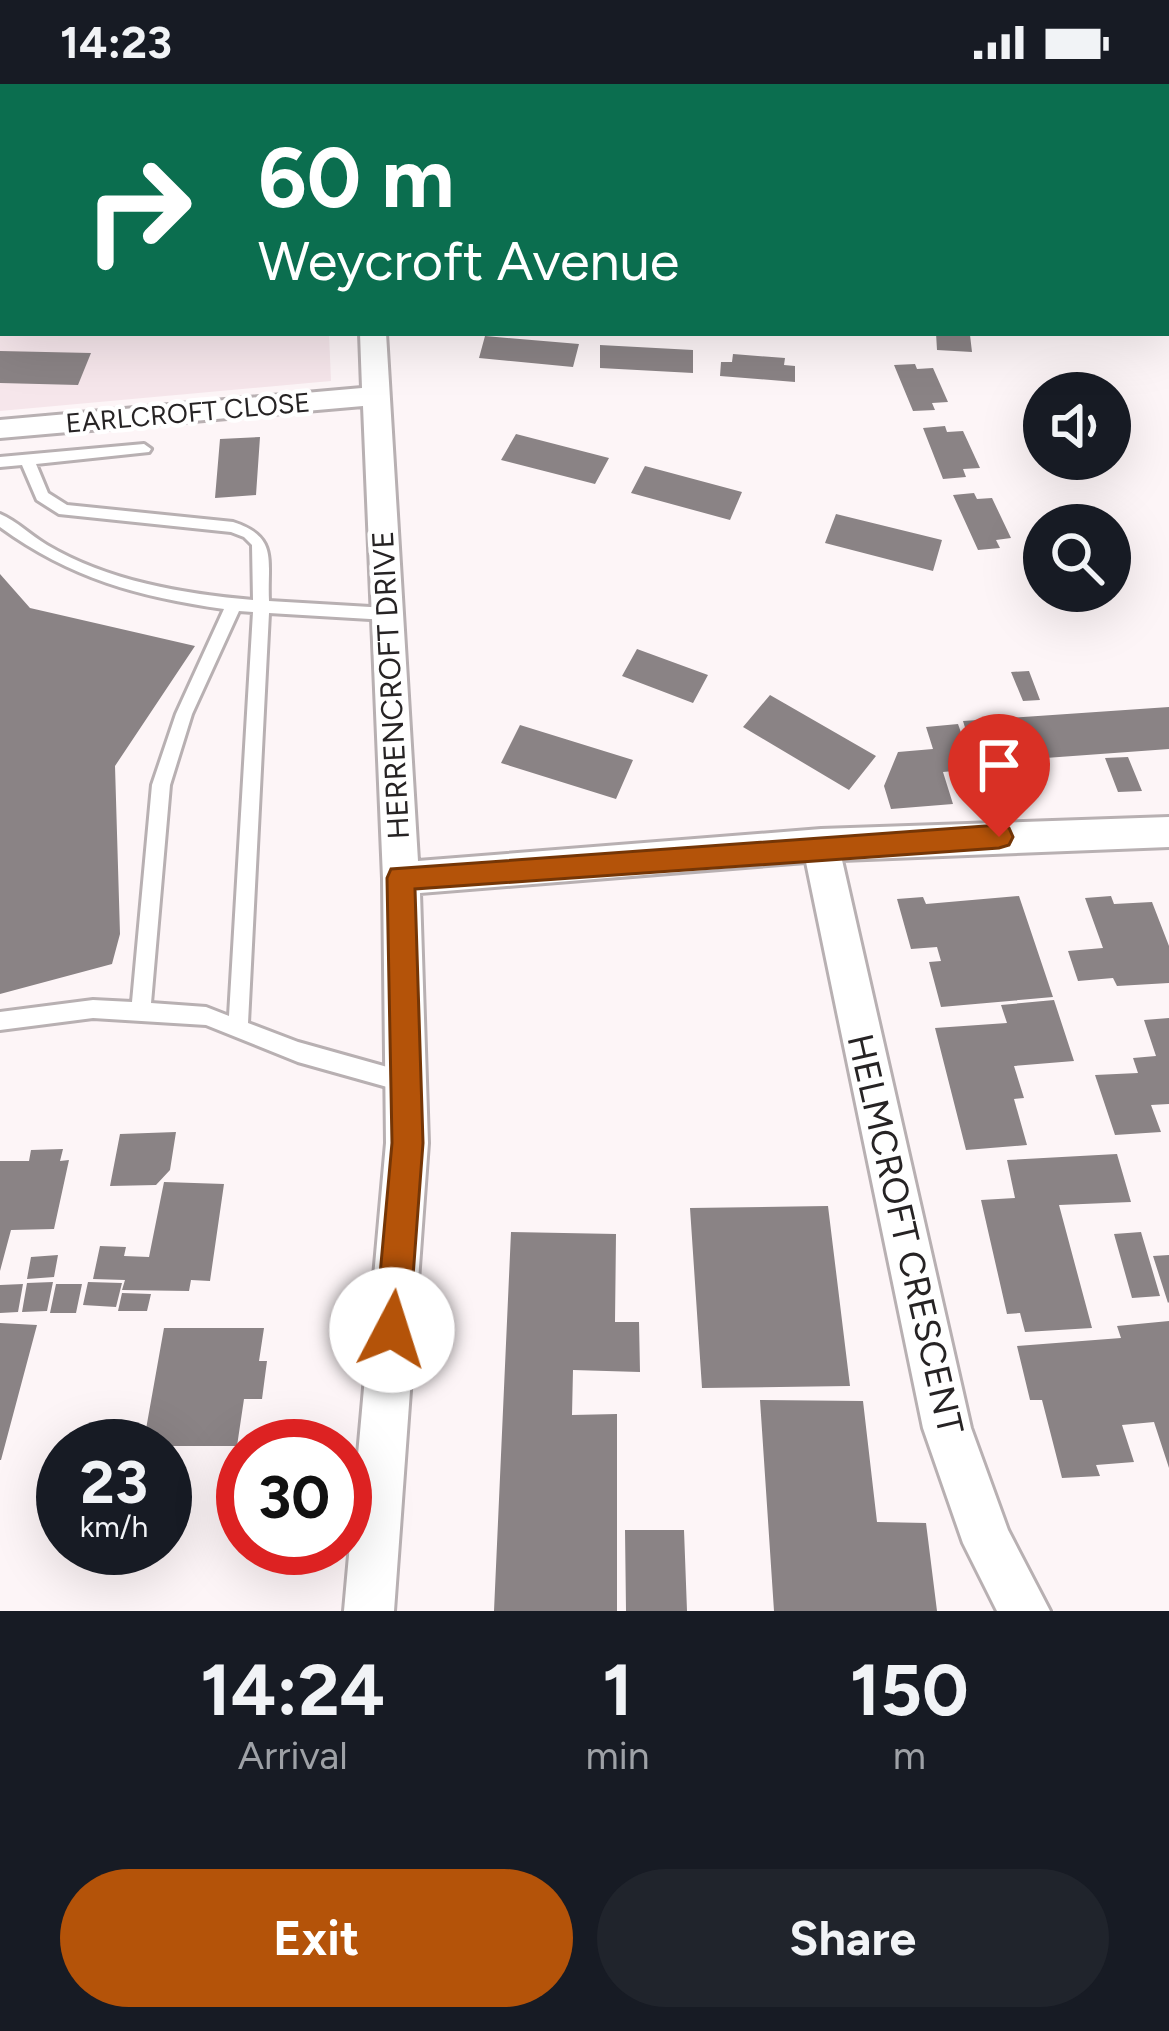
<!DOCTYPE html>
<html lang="en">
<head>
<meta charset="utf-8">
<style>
  :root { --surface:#171b24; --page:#20242c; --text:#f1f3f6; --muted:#9ea1a6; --accent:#b45309 }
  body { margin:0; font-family:Figtree,sans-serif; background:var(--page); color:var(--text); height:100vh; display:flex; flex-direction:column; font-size:45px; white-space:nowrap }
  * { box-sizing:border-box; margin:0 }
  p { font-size:39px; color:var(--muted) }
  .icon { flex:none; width:66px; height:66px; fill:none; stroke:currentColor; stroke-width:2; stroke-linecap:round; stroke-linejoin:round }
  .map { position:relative; height:1527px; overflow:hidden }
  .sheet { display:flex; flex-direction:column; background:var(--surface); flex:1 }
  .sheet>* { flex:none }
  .guide { position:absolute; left:0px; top:0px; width:1170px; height:252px; box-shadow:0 12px 48px #0002; background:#0b6e4f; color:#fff; overflow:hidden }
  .buttons { position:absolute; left:1023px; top:288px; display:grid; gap:24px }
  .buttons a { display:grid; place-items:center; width:108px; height:108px; border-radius:50%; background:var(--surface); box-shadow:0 12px 48px #0002; font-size:60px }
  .speed { position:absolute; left:36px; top:1335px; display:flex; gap:24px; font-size:60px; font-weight:700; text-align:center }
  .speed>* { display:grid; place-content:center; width:156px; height:156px; border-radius:50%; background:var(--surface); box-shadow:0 12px 48px #0002; line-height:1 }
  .speed small { font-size:30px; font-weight:400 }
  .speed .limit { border:18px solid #d22; background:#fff; color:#111 }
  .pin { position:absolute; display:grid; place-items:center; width:102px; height:102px; color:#fff; margin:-123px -51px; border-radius:50% 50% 50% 0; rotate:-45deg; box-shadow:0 0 12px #0007 }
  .pin .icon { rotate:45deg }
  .me { position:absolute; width:132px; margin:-66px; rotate:5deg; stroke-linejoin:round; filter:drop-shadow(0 0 9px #0008) }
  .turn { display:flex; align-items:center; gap:42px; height:252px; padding:0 60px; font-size:54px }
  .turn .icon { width:156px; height:156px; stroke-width:2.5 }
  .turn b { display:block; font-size:84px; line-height:102px }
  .eta { display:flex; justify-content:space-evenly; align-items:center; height:204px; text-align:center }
  .eta b { font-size:72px; font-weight:700; line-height:84px }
  .primary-button { display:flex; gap:24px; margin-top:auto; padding:24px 60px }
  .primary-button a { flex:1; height:138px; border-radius:72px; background:var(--accent); color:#fff; font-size:48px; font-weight:700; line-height:138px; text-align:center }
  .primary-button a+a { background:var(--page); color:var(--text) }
  .status { display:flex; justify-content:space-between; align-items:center; height:84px; padding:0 60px; background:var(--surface); direction:ltr }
  .status svg { height:33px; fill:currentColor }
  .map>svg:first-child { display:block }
</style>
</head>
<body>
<div class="status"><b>14:23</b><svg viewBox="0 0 49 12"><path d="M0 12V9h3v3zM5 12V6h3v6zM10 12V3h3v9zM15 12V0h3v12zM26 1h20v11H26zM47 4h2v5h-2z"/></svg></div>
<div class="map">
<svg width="1169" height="1527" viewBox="0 0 1169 1527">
  <rect width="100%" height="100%" fill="#fdf5f7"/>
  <path fill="#f6e6eb" d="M 0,0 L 165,3 L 3,3 L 3,249 L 329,249 L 331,297 L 0,327 Z"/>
  <path fill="#8a8385" d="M 936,249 L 970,251 L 972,268 L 937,266 Z
    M 485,252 L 579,260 L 573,283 L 479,274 Z
    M 600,261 L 693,266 L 693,289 L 600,284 Z
    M 0,267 L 91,269 L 78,301 L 0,299 Z
    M 733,270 L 785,274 L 784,281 L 795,282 L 795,298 L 720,292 L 721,278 L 732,278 Z
    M 915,280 L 917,285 L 933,284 L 948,318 L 932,319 L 935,326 L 913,327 L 894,281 Z
    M 945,342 L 947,348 L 963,347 L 980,384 L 963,385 L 966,393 L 943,395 L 923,344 Z
    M 516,350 L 609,374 L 595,400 L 501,376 Z
    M 260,353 L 256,411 L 215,414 L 220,355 Z
    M 645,382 L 742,408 L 730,436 L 631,409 Z
    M 974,409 L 977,415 L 992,414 L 1011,454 L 996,456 L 1000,464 L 978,466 L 953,411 Z
    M 836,430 L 942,456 L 933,487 L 825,459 Z
    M 0,490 L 30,524 L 195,562 L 115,682 L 120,850 L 112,880 L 0,910 Z
    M 637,565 L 708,591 L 693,619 L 622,592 Z
    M 1029,587 L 1040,616 L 1023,617 L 1011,588 Z
    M 770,611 L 876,672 L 849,706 L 743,643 Z
    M 1169,623 L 1169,665 L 1018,676 L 976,679 L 963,637 Z
    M 958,640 L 974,685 L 943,688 L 953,720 L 891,725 L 884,702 L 898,668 L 933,665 L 926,643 Z
    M 520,641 L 633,676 L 616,715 L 501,679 Z
    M 1128,673 L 1142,707 L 1118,708 L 1105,674 Z
    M 1019,812 L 1053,913 L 941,923 L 929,878 L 941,877 L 937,863 L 911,865 L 897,815 L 923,813 L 926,820 Z
    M 1111,812 L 1114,820 L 1152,818 L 1169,862 L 1169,899 L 1117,902 L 1113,894 L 1078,897 L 1068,867 L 1103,864 L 1085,814 Z
    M 1054,916 L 1074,977 L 1014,982 L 1024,1014 L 1014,1015 L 1027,1061 L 966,1066 L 935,944 L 1007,939 L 1001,921 Z
    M 1169,934 L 1169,1020 L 1151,1021 L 1161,1048 L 1115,1051 L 1095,991 L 1138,989 L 1133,974 L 1156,972 L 1144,936 Z
    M 176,1048 L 170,1086 L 156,1101 L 110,1102 L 120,1050 Z
    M 63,1065 L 60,1077 L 69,1076 L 54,1145 L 11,1146 L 0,1187 L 0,1077 L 29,1077 L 31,1066 Z
    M 1117,1070 L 1131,1118 L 1059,1121 L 1092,1244 L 1025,1248 L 1020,1229 L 1007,1230 L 981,1116 L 1015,1114 L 1007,1076 Z
    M 164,1098 L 224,1100 L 210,1197 L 191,1196 L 189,1207 L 122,1206 L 125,1196 L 93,1195 L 100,1162 L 126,1163 L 124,1172 L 149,1173 Z
    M 828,1122 L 850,1302 L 702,1304 L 690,1124 Z
    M 511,1148 L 616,1150 L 615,1238 L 639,1238 L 640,1288 L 573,1286 L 572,1331 L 617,1330 L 617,1527 L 494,1527 Z
    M 1141,1148 L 1160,1212 L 1132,1214 L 1114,1150 Z
    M 58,1171 L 54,1193 L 27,1195 L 31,1173 Z
    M 1169,1171 L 1169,1218 L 1168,1219 L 1153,1172 Z
    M 53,1198 L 47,1227 L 22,1228 L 27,1199 Z
    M 88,1198 L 122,1199 L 116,1223 L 83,1221 Z
    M 23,1200 L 18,1228 L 0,1229 L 0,1201 Z
    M 56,1200 L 82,1200 L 76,1229 L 50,1229 Z
    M 122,1209 L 151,1210 L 147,1227 L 118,1227 Z
    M 1169,1237 L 1169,1384 L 1154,1338 L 1122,1341 L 1134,1378 L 1096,1381 L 1100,1392 L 1062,1394 L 1042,1316 L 1030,1316 L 1017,1262 L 1121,1254 L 1117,1242 Z
    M 0,1239 L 37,1241 L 1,1376 L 0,1376 Z
    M 164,1244 L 264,1244 L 259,1277 L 267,1277 L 262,1315 L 244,1315 L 237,1362 L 143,1362 Z
    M 760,1316 L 863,1317 L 877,1438 L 926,1439 L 937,1527 L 774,1527 Z
    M 625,1446 L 684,1446 L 687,1527 L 626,1527 Z"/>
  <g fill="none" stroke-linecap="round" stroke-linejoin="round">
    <defs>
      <path id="service" d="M 144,360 L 151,365 L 149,368 L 36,380 L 48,409 L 67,421 L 233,438 C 279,453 267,476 269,517 L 387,524 L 395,530 L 387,536 L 269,529 L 248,939 L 298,958 L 405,988 L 412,991 L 415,998 L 412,1005 L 405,1008 L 298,978 L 206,941 L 93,934 L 0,946 L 0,928 L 93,916 L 132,918 L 152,701 L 176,630 L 224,525 C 139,513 70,494 0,443 L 0,430 C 17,437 30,451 47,461 C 108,497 183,510 253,516 L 252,461 L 244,453 L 231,448 L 59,430 L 37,416 L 22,381 L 0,383 L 0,373 ZM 239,527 L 253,528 L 229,932 L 206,923 L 151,919 L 170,701 L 192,630 Z"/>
      <path id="minor" d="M 357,0 L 379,0 L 379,3 L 357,3 Z
        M 477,0 L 500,0 L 475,3 Z
        M 1015,0 L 1039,0 L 1041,3 L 1017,3 Z
        M 1167,101 L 1169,101 L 1169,116 L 1167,116 Z
        M 360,249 L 386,249 L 418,777 L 821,745 L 1169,733 L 1169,763 L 842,776 L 971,1344 L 1008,1446 L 1050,1527 L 997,1527 L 963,1459 L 923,1344 L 806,778 L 420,809 L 428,1059 L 394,1527 L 344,1527 L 386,1059 L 383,794 L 363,322 L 0,354 L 0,336 L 362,304 Z"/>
    </defs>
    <use href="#service" stroke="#b8b0b2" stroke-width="6"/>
    <use href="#minor" stroke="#b8b0b2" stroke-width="6"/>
    <use href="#service" fill="#fff" fill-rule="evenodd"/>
    <use href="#minor" fill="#fff" fill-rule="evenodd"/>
  </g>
  <path fill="#b45309" stroke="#753606" stroke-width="3" d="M 999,741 L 1009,744 L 1013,753 L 1009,761 L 999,764 L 415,805 L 423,1059 L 409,1246 L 404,1258 L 392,1263 L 380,1258 L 375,1246 L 392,1059 L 387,794 L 391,785 Z"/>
  <g text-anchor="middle" stroke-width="9" stroke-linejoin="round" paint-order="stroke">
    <g font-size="27" fill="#262324" stroke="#fff">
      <text transform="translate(188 329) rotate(-5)" y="9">EARLCROFT CLOSE</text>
    </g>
    <g font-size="30" fill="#262324" stroke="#fff">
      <text transform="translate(391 601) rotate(-93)" y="10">HERRENCROFT DRIVE</text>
    </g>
    <g font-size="36" fill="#262324" stroke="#fff">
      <text transform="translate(906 1150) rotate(77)" y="13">HELMCROFT CRESCENT</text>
    </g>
  </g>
</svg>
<div class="buttons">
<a><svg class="icon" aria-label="sound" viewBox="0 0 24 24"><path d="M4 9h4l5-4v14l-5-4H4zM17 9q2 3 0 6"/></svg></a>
<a><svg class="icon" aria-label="search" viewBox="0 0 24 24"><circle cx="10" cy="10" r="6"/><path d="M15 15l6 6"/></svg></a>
</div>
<div class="speed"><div>23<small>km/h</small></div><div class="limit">30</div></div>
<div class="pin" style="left:999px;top:753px;background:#d93025"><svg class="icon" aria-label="arrive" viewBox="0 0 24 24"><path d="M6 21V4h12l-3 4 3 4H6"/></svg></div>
<svg class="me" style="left:392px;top:1246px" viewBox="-20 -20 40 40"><circle r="19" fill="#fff"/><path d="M0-13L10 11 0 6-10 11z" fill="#b45309"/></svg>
<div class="guide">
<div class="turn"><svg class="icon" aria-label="right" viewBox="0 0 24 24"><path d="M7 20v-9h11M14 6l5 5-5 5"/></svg><div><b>60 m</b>Weycroft Avenue</div></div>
</div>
</div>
<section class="sheet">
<div class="eta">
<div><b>14:24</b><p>Arrival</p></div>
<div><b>1</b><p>min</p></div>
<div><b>150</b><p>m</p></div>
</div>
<div class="primary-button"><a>Exit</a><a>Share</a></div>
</section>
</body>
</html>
